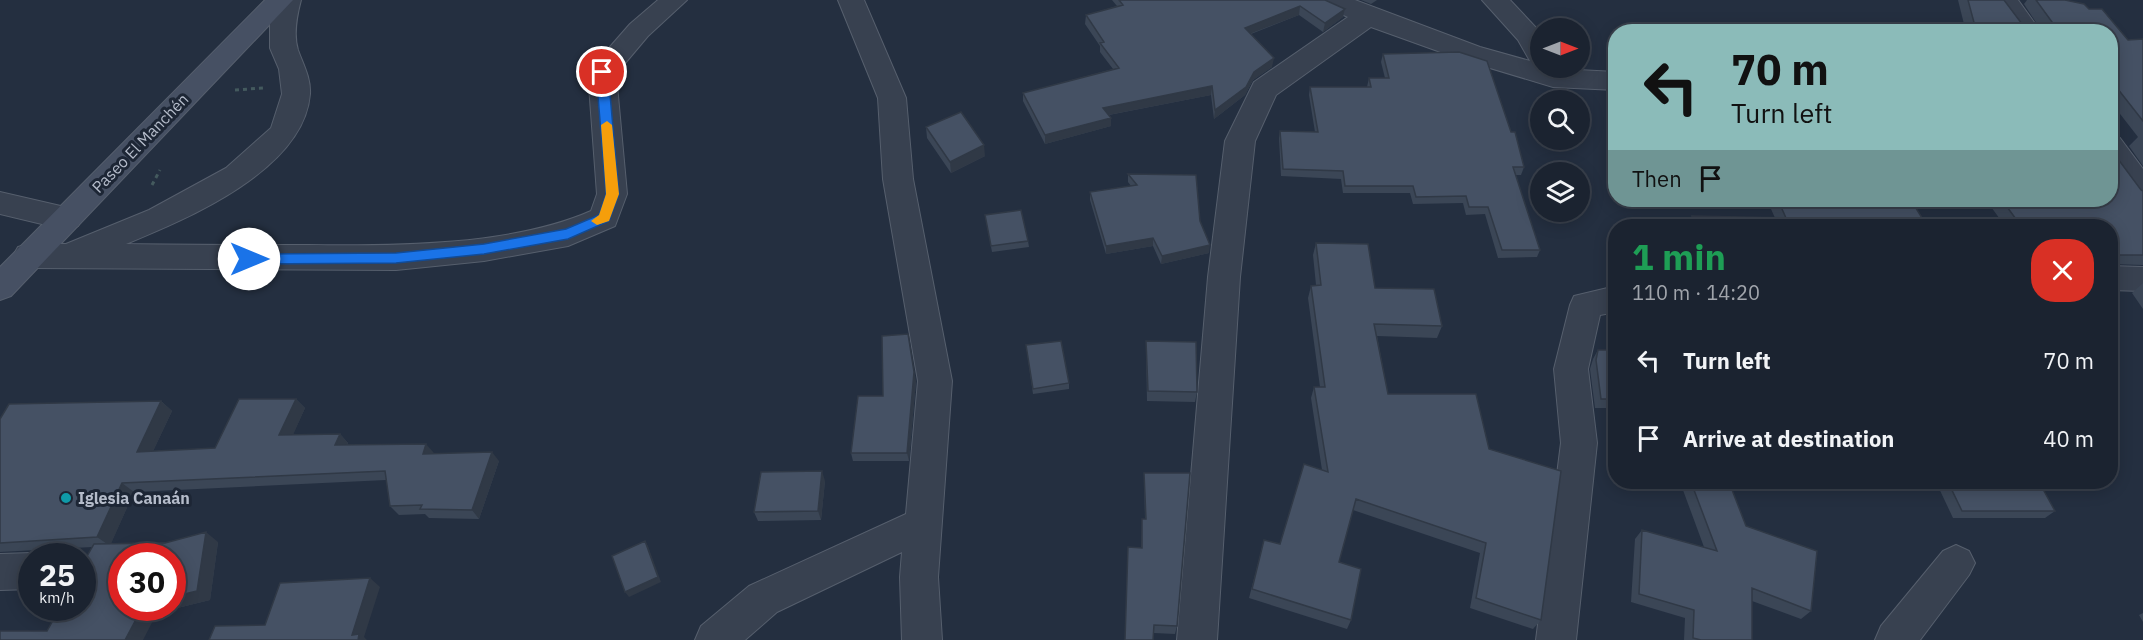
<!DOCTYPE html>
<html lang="en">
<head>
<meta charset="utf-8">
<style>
  :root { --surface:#1b2330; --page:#242b38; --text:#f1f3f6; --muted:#a0a4ab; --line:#39404c }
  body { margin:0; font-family:"IBM Plex Sans",sans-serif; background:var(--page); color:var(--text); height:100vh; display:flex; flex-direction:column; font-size:22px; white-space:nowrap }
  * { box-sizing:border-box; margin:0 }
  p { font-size:20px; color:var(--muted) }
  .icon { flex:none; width:33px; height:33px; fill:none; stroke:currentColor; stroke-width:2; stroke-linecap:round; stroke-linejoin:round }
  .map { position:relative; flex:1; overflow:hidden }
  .side { position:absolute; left:1608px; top:219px; width:510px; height:270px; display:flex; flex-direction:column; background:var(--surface); border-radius:24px; box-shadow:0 3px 15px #0003,0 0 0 2px var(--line) }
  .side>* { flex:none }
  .guide { position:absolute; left:1608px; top:24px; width:510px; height:183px; border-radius:24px; box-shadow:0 3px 15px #0003,0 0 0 2px var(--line); background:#8bbbb9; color:#111; overflow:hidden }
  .needle { width:39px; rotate:90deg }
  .buttons { position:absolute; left:1530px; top:18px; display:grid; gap:12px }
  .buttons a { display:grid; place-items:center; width:60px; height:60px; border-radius:50%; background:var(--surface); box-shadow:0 3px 15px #0003,0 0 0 2px var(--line); font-size:30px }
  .speed { position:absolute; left:18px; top:543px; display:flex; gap:12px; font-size:30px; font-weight:700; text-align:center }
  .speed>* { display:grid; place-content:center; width:78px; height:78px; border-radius:50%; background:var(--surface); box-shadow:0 3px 15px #0003,0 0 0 2px var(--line); line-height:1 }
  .speed small { font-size:15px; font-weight:400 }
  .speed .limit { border:9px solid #d22; background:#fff; color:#111 }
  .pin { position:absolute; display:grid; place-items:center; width:51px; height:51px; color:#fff; margin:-26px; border:3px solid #fff; border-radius:50%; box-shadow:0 2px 6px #0007 }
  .me { position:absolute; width:66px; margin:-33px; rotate:90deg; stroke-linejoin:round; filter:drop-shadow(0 0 4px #0008) }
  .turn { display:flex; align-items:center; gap:21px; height:126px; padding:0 24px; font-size:27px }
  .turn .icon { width:78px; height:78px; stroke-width:2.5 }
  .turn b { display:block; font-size:42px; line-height:51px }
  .then { display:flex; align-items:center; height:57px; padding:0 24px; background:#0003; gap:12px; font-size:22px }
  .round { display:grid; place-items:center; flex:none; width:63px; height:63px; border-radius:24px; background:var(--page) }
  .headline { display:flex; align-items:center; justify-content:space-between; height:102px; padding:0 24px }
  h1 { font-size:36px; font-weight:700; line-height:45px; color:#1e9e55 }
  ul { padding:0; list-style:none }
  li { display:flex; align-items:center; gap:18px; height:78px; padding:0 24px }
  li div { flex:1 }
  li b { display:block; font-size:22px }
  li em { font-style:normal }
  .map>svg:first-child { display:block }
</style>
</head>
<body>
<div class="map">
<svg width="2143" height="640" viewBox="0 0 2143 640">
  <rect width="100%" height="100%" fill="#242f40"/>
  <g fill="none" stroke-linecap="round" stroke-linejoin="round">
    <defs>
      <path id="street" d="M 275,0 L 301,0 C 297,15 293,34 298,50 C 303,64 311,78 310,94 C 304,170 187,219 126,244 C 187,245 248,245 308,245 C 396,246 511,246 591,211 L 597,194 L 588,72 L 630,24 L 658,0 L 687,0 L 648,36 L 616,74 L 627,194 L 615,226 L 568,246 L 484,261 L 396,270 L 29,268 L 18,265 L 13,256 L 18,247 L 29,244 L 66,244 L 149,210 L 226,168 L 271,128 L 282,94 L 279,69 L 270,48 L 270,18 Z
        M 838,0 L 864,0 L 906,98 L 913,179 L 952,381 L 938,577 L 942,640 L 902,640 L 900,577 L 902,552 L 777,612 L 745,640 L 695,640 L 701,626 L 749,586 L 906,514 L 918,381 L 883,179 L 878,98 Z
        M 1319,0 L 1355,0 L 1480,47 L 1530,61 L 1518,40 L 1482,0 L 1510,0 L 1540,32 L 1540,68 L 1616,72 L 1616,90 L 1553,87 L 1460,59 L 1371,27 L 1276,95 L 1255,141 L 1240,277 L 1217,640 L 1177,640 L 1208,277 L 1225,141 L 1254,82 L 1348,17 L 1323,6 Z
        M 1991,0 L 2018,0 L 2041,32 L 2014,32 Z
        M 2110,135 L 2120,138 L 2143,169 L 2143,202 L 2132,199 L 2110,168 Z
        M 0,192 L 78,210 L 82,218 L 78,226 L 67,230 L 0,214 Z
        M 2110,266 L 2143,267 L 2143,291 L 2110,290 Z
        M 1616,286 L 1616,312 L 1600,315 L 1588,369 L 1597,443 L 1576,640 L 1536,640 L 1561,443 L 1554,369 L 1570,305 L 1574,296 Z
        M 1956,545 L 1969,551 L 1975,563 L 1969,575 L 1920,640 L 1875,640 L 1881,626 L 1943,551 Z
        M 32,553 L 40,556 L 32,556 L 32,589 L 0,590 L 0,554 Z"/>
      <path id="secondary" d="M 265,0 L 293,0 L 11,296 L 0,300 L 0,267 Z"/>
    </defs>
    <use href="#street" stroke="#565f6d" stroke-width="2"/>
    <use href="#secondary" stroke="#565f6d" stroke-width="2"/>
    <path stroke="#445a5e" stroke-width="3" stroke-dasharray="4 4" stroke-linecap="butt" d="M 235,90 L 263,88
      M 152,185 L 160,170"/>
    <use href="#street" fill="#384150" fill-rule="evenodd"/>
    <use href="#secondary" fill="#465063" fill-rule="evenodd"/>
  </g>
  <path fill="#3b4656" d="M 1112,0 L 1325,0 L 1345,9 L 1343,17 L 1323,32 L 1299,15 L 1251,34 L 1272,67 L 1253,80 L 1245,95 L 1214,119 L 1211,95 L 1109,115 L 1111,126 L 1045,144 L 1023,101 L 1023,93 L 1113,69 L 1100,52 L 1100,46 L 1085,24 L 1086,15 L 1117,6 Z
    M 1361,0 L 1377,0 L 1371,4 Z
    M 1958,0 L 2004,0 L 2022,24 L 2037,24 L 2024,4 L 2027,0 L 2065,0 L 2089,9 L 2128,40 L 2143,39 L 2143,166 L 2129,146 L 2138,137 L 2110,101 L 2110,32 L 1966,32 Z
    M 1383,54 L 1524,167 L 1521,175 L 1515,175 L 1540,250 L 1537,257 L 1498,258 L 1485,214 L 1466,215 L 1463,203 L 1413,204 L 1410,193 L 1343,193 L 1341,179 L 1281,176 L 1279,138 L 1280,131 L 1315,132 L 1309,95 L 1310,87 L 1367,87 L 1369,78 L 1385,78 L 1381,62 Z
    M 926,127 L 985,156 L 951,173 L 927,138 Z
    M 2118,159 L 2143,255 L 2143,265 L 2110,264 L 2110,226 L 2005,226 L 1986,200 L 2110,200 Z
    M 1128,174 L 1200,221 L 1209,253 L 1161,264 L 1153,246 L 1106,254 L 1090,200 L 1090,192 L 1131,186 L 1128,182 Z
    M 1767,200 L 1918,200 L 1914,204 L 1927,226 L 1686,226 L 1692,216 L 1775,218 Z
    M 985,215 L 1028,241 L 1029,247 L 992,252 Z
    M 1316,243 L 1375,288 L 1442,326 L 1437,338 L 1377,336 L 1388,394 L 1489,449 L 1541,620 L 1533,629 L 1470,608 L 1480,553 L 1353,510 L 1339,562 L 1351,620 L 1347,629 L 1249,598 L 1264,540 L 1280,544 L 1322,470 L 1311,398 L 1314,387 L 1320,387 L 1308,298 L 1311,286 L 1316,285 L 1313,255 Z
    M 2143,283 L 2143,309 L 2132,293 Z
    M 1146,341 L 1197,392 L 1195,402 L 1147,401 L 1146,351 Z
    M 1026,345 L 1069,383 L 1069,389 L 1033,394 Z
    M 1598,350 L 1616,350 L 1616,408 L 1595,408 L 1590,369 L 1593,359 Z
    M 916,381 L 909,461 L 853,461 L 851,453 L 883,396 Z
    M 296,399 L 305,408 L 293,434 L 340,434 L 348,443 L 348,445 L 434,453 L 499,461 L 479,519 L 429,518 L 425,514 L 399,515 L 390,506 L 386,480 L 134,492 L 111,543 L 218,542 L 210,600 L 157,613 L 47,631 L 92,547 L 0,552 L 0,419 L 161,401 L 172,411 L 153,451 L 215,448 Z
    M 1144,473 L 1177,626 L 1175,634 L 1154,633 L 1153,640 L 1125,640 L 1128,547 L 1141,548 L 1142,519 L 1145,519 L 1144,482 Z
    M 825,481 L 821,520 L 758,521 L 754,512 Z
    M 1680,482 L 1729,482 L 1746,526 L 1811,611 L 1801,619 L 1752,601 L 1752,640 L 1684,640 L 1685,618 L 1631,602 L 1635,539 L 1642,530 L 1704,547 Z
    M 1936,482 L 2039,482 L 2055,511 L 2045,518 L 1953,518 Z
    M 2143,613 L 2143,622 L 2139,615 Z"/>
  <path fill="#303946" d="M 1300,6 L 1299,15 L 1244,36 L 1245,28 Z
    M 1345,9 L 1343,17 L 1323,32 L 1325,23 Z
    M 1274,58 L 1272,67 L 1253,80 L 1245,95 L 1214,119 L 1215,110 L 1254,72 Z
    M 1212,86 L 1211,95 L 1103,116 L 1103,108 Z
    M 1111,118 L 1111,126 L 1045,144 L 1045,135 Z
    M 984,145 L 985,156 L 951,173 L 950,162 Z
    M 1153,238 L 1153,246 L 1106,254 L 1106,246 Z
    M 1210,245 L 1209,253 L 1161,264 L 1162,256 Z
    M 908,334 L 916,381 L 909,461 L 907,453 Z
    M 296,399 L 305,408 L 289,444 L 279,435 Z
    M 161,401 L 172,411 L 148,462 L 137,452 Z
    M 340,434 L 348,443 L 344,455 L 335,445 Z
    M 426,444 L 434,453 L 423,454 Z
    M 492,452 L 499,461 L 479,519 L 472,510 Z
    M 822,471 L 825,481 L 821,520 L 818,511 Z
    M 122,483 L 134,492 L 110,546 L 97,537 Z
    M 206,532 L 218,542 L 210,600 L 157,613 L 143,640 L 125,640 L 142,608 L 172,608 L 172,597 Z
    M 645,541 L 648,546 L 661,582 L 629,597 L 625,592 Z
    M 370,578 L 380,587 L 364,637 L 367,640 L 358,640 L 352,635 Z"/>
  <path fill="#455164" stroke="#303946" stroke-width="1.5" d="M 1119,0 L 1325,0 L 1345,9 L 1325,23 L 1300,6 L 1245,28 L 1274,58 L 1254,72 L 1246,87 L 1215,110 L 1212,86 L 1103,108 L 1111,118 L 1045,135 L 1023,93 L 1119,68 L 1100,43 L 1104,42 L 1086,15 L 1123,5 Z
    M 1968,0 L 2004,0 L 2022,24 L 2050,24 L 2052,22 L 2036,0 L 2065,0 L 2084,4 L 2089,9 L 2102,9 L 2128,40 L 2143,39 L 2143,121 L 2110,79 L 2110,32 L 1982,32 L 1976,30 Z
    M 1459,52 L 1487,61 L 1511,132 L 1515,132 L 1524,167 L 1513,167 L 1540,250 L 1502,250 L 1488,207 L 1469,207 L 1466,196 L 1416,197 L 1413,186 L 1345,186 L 1343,171 L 1283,169 L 1280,131 L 1318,132 L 1310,87 L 1371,87 L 1369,78 L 1389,78 L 1383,54 Z
    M 961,112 L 984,145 L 950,162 L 926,127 Z
    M 2110,136 L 2118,136 L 2118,159 L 2141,190 L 2143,191 L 2143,255 L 2110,255 L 2110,226 L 2021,226 L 2002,200 L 2110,200 Z
    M 1128,174 L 1196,175 L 1200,221 L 1210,245 L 1162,256 L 1153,238 L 1106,246 L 1090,192 L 1137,185 Z
    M 1778,200 L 1911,200 L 1927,226 L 1696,226 L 1692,216 L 1786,218 Z
    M 1021,210 L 1028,241 L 991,246 L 985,215 Z
    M 1316,243 L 1368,244 L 1375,288 L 1434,289 L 1442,326 L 1374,324 L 1388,394 L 1476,394 L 1489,449 L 1561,471 L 1541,620 L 1476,598 L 1486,543 L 1356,499 L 1339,562 L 1361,569 L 1351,620 L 1252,589 L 1264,540 L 1280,544 L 1304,464 L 1328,472 L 1314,387 L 1325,387 L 1311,286 L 1321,285 Z
    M 908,334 L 914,372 L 907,453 L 851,453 L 858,396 L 883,396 L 882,336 Z
    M 1061,341 L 1069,383 L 1033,389 L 1026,345 Z
    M 1146,341 L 1196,342 L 1197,392 L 1148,391 Z
    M 1598,350 L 1616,350 L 1616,399 L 1601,399 L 1596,360 Z
    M 239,399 L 296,399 L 279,435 L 340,434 L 335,445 L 426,444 L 423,454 L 492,452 L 472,510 L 420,509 L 422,505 L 390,506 L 385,471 L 122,483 L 97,537 L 0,543 L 0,419 L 9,404 L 161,401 L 137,452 L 215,448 Z
    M 822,471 L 818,511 L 754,512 L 761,472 Z
    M 1144,473 L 1190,473 L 1177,626 L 1154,625 L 1153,640 L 1125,640 L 1128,547 L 1142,548 L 1142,519 L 1146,519 Z
    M 1691,482 L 1729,482 L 1746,526 L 1817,551 L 1811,611 L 1752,588 L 1752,640 L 1701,640 L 1693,638 L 1694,610 L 1639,594 L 1642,530 L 1717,551 Z
    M 1948,482 L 2039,482 L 2055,511 L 1962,511 Z
    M 206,532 L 197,591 L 172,597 L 172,556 L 122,556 L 122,608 L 142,608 L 125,640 L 0,640 L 0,631 L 47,631 L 60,608 L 82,608 L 82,565 L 94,544 L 165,543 Z
    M 645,541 L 658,577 L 625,592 L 612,556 Z
    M 370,578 L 352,635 L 359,634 L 358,640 L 209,640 L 215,626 L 265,625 L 280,583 Z"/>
  <path fill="#1a73e8" stroke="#114b97" stroke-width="1.5" d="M 602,68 L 608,72 L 619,194 L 609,221 L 568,239 L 484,254 L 396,263 L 249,264 L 243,259 L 249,254 L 396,253 L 484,244 L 566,229 L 599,215 L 606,194 L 596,72 Z"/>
  <path fill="#f59e0b" d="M 607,121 L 612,125 L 619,194 L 609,221 L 597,225 L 591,221 L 599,215 L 606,194 L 601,125 Z"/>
  <circle fill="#0f9aa8" stroke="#1d2635" stroke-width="2" cx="66" cy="498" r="6"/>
  <g text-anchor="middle" stroke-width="6" stroke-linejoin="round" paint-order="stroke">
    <g font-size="16" fill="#b5bcca" stroke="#1d2635">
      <text transform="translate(140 143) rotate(-46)" y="6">Paseo El Manchén</text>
    </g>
    <g font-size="16" font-weight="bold" fill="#b5bcca" stroke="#1d2635" text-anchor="start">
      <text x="78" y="504">Iglesia Canaán</text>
    </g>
  </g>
</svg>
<div class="buttons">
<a><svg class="needle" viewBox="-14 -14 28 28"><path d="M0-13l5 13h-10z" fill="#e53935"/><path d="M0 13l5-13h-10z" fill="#a0a4ab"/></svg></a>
<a><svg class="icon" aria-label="search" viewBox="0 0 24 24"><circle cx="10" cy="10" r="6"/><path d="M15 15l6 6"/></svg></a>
<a><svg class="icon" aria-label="layers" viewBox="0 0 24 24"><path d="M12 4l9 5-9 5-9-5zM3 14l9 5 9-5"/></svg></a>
</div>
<div class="speed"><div>25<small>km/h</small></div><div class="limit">30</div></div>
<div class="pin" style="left:602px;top:72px;background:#d93025"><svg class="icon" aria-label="arrive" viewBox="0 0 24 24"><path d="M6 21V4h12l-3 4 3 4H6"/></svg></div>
<svg class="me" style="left:249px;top:259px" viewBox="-20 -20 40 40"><circle r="19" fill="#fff"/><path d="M0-13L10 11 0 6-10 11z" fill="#1a73e8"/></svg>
<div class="guide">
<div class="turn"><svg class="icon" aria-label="left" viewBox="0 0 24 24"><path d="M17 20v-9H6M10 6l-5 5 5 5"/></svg><div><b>70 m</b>Turn left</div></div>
<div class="then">Then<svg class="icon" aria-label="arrive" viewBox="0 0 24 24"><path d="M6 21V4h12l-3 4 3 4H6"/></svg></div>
</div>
<section class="side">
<div class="headline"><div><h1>1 min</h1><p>110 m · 14:20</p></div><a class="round" style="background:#d93025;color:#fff"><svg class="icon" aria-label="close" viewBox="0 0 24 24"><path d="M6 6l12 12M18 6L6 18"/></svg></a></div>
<ul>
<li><svg class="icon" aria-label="left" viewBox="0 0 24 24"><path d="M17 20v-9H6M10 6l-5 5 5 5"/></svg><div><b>Turn left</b></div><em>70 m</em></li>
<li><svg class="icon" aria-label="arrive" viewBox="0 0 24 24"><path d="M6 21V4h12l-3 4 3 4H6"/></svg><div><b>Arrive at destination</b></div><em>40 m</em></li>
</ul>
</section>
</div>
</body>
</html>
